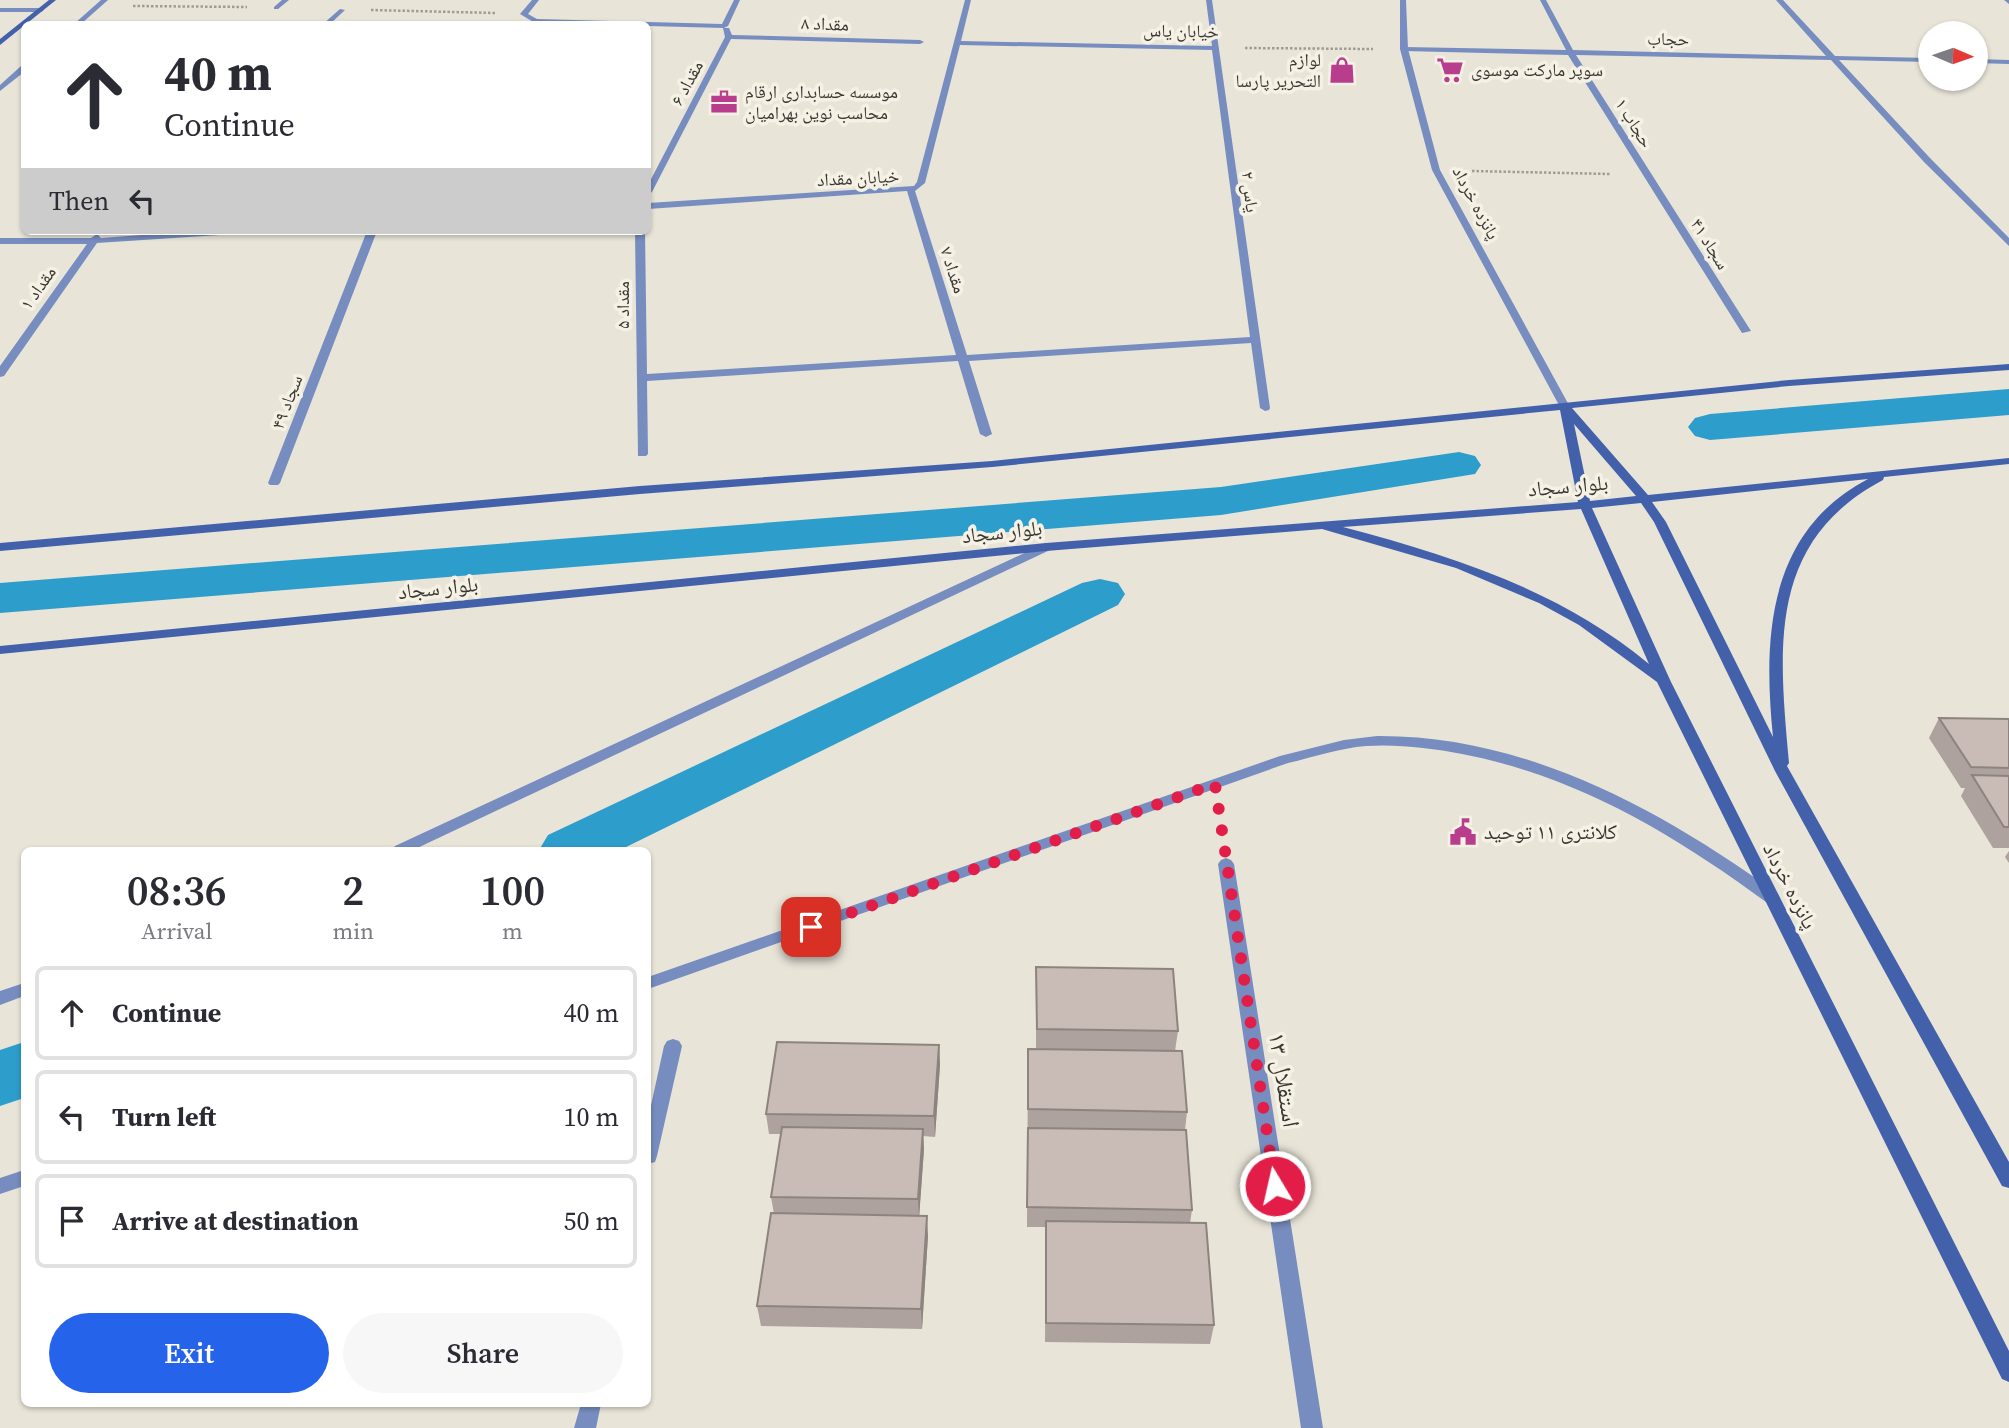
<!DOCTYPE html>
<html lang="en">
<head>
<meta charset="utf-8">
<style>
  :root { --surface:#fff; --page:#f7f7f7; --text:#2b2b33; --muted:#7c7c81; --line:#e1e1e2; --accent:#2563eb }
  body { margin:0; font-family:"Source Serif 4","Noto Naskh Arabic",serif; background:var(--page); color:var(--text); height:100vh; display:flex; flex-direction:column; font-size:26px; white-space:nowrap }
  * { box-sizing:border-box; margin:0 }
  p { font-size:23px; color:var(--muted) }
  .icon { flex:none; width:38px; height:38px; fill:none; stroke:currentColor; stroke-width:2; stroke-linecap:round; stroke-linejoin:round }
  .map { position:relative; flex:1; overflow:hidden }
  .sheet { position:absolute; left:21px; top:847px; width:630px; height:560px; display:flex; flex-direction:column; background:var(--surface); border-radius:10px; box-shadow:0 2px 5px #0004 }
  .sheet>* { flex:none }
  .guide { position:absolute; left:21px; top:21px; width:630px; height:214px; border-radius:10px; box-shadow:0 2px 5px #0004; background:#fff; color:var(--text); overflow:hidden }
  .needle { width:46px; rotate:92deg }
  .controls { position:absolute; left:1918px; top:21px; display:grid; gap:14px }
  .controls a { display:grid; place-items:center; width:70px; height:70px; border-radius:50%; background:var(--surface); box-shadow:0 2px 5px #0004; font-size:35px }
  .pin { position:absolute; display:grid; place-items:center; width:60px; height:60px; color:#fff; margin:-30px; border-radius:14px; box-shadow:0 4px 10px #0006 }
  .me { position:absolute; width:77px; margin:-38px; rotate:351deg; stroke-linejoin:round; filter:drop-shadow(0 0 5px #0008) }
  .turn { display:flex; align-items:center; gap:24px; height:147px; padding:0 28px; font-size:32px }
  .turn .icon { width:91px; height:91px; stroke-width:2.5 }
  .turn b { display:block; font-size:49px; line-height:60px }
  .then { display:flex; align-items:center; height:66px; padding:0 28px; background:#0003; gap:14px; font-size:26px }
  .eta { display:flex; justify-content:space-evenly; align-items:center; height:119px; text-align:center }
  .eta b { font-size:42px; font-weight:600; line-height:49px }
  .action { display:flex; gap:14px; margin-top:auto; padding:14px 28px }
  .action a { flex:1; height:80px; border-radius:42px; background:var(--accent); color:#fff; font-size:28px; font-weight:600; line-height:80px; text-align:center }
  .action a+a { background:var(--page); color:var(--text) }
  ul { padding:0; list-style:none }
  li { display:flex; align-items:center; gap:21px; height:94px; margin:0 14px 10px; padding:0 14px; border:4px solid var(--line); border-radius:10px }
  li div { flex:1 }
  li b { display:block; font-size:26px }
  li em { font-style:normal }
  .map>svg:first-child { display:block }
</style>
</head>
<body>
<div class="map">
<svg width="2009" height="1428" viewBox="0 0 2009 1428">
  <rect width="100%" height="100%" fill="#e8e4d8"/>
  <g fill="none" stroke-linecap="round" stroke-linejoin="round">
    <path fill="#2d9dcc" fill-rule="evenodd" d="M 2009,389 L 2009,415 L 1710,440 L 1695,436 L 1688,427 L 1695,418 L 1710,414 Z
      M 1459,452 L 1475,456 L 1481,465 L 1475,474 L 1221,515 L 0,613 L 0,583 L 1221,487 Z
      M 1100,579 L 1118,583 L 1125,594 L 1118,605 L 620,850 L 539,850 L 548,835 L 1082,583 Z
      M 24,1042 L 24,1098 L 0,1106 L 0,1050 Z"/>
    <path stroke="#9f9c93" stroke-width="2.5" stroke-dasharray="2.5 2" stroke-linecap="butt" d="M 133,6 L 247,7
      M 371,10 L 495,13
      M 1245,48 L 1373,49
      M 1472,171 L 1610,174"/>
    <path fill="#778dc0" fill-rule="evenodd" d="M 282,0 L 289,0 L 278,9 L 274,9 L 274,7 Z
      M 532,0 L 539,0 L 528,14 L 537,19 L 722,24 L 734,0 L 740,0 L 728,26 L 724,28 L 535,23 L 520,14 Z
      M 965,0 L 971,0 L 961,41 L 1212,46 L 1206,0 L 1212,0 L 1270,408 L 1269,410 L 1265,411 L 1260,408 L 1251,343 L 969,361 L 992,434 L 986,437 L 980,434 L 958,361 L 647,381 L 648,454 L 646,456 L 638,456 L 635,231 L 645,231 L 647,374 L 956,355 L 907,191 L 648,209 L 648,203 L 914,186 L 917,182 ZM 960,45 L 1212,50 L 1250,337 L 967,355 L 915,191 L 925,183 Z
      M 1540,0 L 1546,0 L 1573,50 L 1826,56 L 1776,0 L 1783,0 L 1835,56 L 1930,58 L 1930,62 L 1839,60 L 1930,158 L 2009,238 L 2009,246 L 1924,162 L 1831,60 L 1576,55 L 1751,331 L 1742,333 L 1568,55 L 1404,51 L 1400,49 L 1404,47 L 1566,50 Z
      M 2004,0 L 2009,0 L 2009,4 Z
      M 0,8 L 41,8 L 44,10 L 41,12 L 0,12 Z
      M 340,9 L 345,10 L 330,24 L 323,24 Z
      M 723,28 L 729,28 L 732,35 L 920,40 L 924,42 L 920,44 L 731,39 L 652,192 L 648,195 L 648,185 L 725,37 Z
      M 1976,59 L 2009,60 L 2009,64 L 1976,63 Z
      M 196,231 L 240,231 L 235,234 L 97,243 L 4,376 L 0,377 L 0,366 L 87,244 L 0,244 L 0,238 L 91,238 L 97,234 L 101,238 Z
      M 367,231 L 377,231 L 280,483 L 278,485 L 270,485 L 268,483 Z
      M 1046,543 L 1050,544 L 1052,547 L 1050,550 L 413,850 L 392,850 L 395,846 Z
      M 1377,736 C 1526,735 1660,809 1778,894 L 1780,898 L 1778,902 L 1766,902 C 1673,834 1577,776 1462,754 C 1431,748 1398,744 1366,746 C 1340,748 1314,757 1288,763 L 648,989 L 648,977 L 1280,756 L 1344,740 Z
      M 1226,858 L 1231,860 L 1234,864 L 1323,1428 L 1301,1428 L 1218,864 L 1221,860 Z
      M 24,983 L 24,996 L 0,1005 L 0,991 Z
      M 673,1039 L 679,1041 L 682,1046 L 657,1156 L 655,1162 L 648,1164 L 648,1119 L 664,1046 L 667,1041 Z
      M 24,1170 L 24,1186 L 0,1194 L 0,1178 Z
      M 581,1404 L 601,1404 L 596,1428 L 574,1428 Z"/>
    <path fill="#778dc0" fill-rule="evenodd" d="M 101,0 L 108,0 L 81,24 L 74,24 Z
      M 1400,0 L 1406,0 L 1408,49 L 1440,170 L 1570,407 L 1569,409 L 1565,410 L 1560,407 L 1432,170 L 1400,49 Z
      M 21,66 L 24,66 L 24,72 L 0,91 L 0,85 Z"/>
    <path fill="#4361aa" fill-rule="evenodd" d="M 49,0 L 56,0 L 0,45 L 0,39 Z
      M 2009,364 L 2009,370 L 1789,386 L 1572,408 L 1648,495 L 2009,458 L 2009,464 L 1884,477 L 1883,480 C 1766,542 1779,650 1789,763 L 1787,766 L 2009,1162 L 2009,1188 L 2002,1186 L 1775,771 L 1654,522 L 1641,503 L 1592,508 L 1671,682 L 2009,1351 L 2009,1382 L 2002,1379 L 1657,682 L 1579,625 L 1539,603 L 1456,568 L 1322,529 L 1046,551 L 0,654 L 0,646 L 1046,543 L 1578,502 L 1560,410 L 992,467 L 640,494 L 0,551 L 0,543 L 640,486 L 992,461 L 1789,380 ZM 1574,424 L 1636,496 L 1590,501 ZM 1868,479 C 1767,532 1763,638 1773,737 L 1666,522 L 1652,502 ZM 1581,509 L 1649,664 C 1560,590 1452,556 1343,527 Z"/>
  </g>
  <path fill="#ada29d" d="M 1939,718 L 2009,719 L 2009,848 L 1993,848 L 1961,796 L 1965,788 L 1961,788 L 1929,738 Z
    M 2009,851 L 2009,863 L 2005,857 Z
    M 1036,967 L 1178,1031 L 1175,1051 L 1187,1112 L 1185,1130 L 1192,1210 L 1190,1223 L 1214,1325 L 1210,1344 L 1045,1342 L 1046,1227 L 1027,1227 L 1028,1049 L 1036,1049 Z
    M 939,1045 L 940,1065 L 935,1137 L 923,1136 L 924,1149 L 919,1216 L 928,1236 L 922,1329 L 761,1326 L 757,1306 L 774,1214 L 771,1197 L 781,1134 L 769,1134 L 766,1114 Z"/>
  <path fill="#8d847f" d="M 939,1045 L 940,1065 L 935,1137 L 934,1116 Z
    M 923,1129 L 924,1149 L 919,1219 L 918,1199 Z
    M 927,1216 L 928,1236 L 922,1329 L 921,1309 Z"/>
  <path fill="#c9bcb6" stroke="#8d847f" stroke-width="2" d="M 1939,718 L 2009,719 L 2009,768 L 1971,767 Z
    M 1972,775 L 2009,776 L 2009,827 L 2004,827 Z
    M 1036,967 L 1173,969 L 1178,1031 L 1037,1029 Z
    M 777,1042 L 939,1045 L 934,1116 L 766,1114 Z
    M 1028,1049 L 1182,1051 L 1187,1112 L 1028,1109 Z
    M 782,1127 L 923,1129 L 918,1199 L 771,1197 Z
    M 1028,1128 L 1186,1130 L 1192,1210 L 1027,1207 Z
    M 771,1213 L 927,1216 L 921,1309 L 757,1306 Z
    M 1046,1221 L 1206,1223 L 1214,1325 L 1046,1323 Z"/>
  <g fill="none" stroke-linecap="round" stroke-linejoin="round">
    <path stroke="#e11d48" stroke-width="12" stroke-dasharray="0 21.6" d="M 811,927 L 1215,784 L 1275,1186"/>
  </g>
  <defs>
    <symbol id="shop-bare" viewBox="-9 -9 18 18"><path d="M-5-2.5h2.3a2.7 3.5 0 0 1 5.4 0H5L5.5 6h-11ZM-1.5-2.5h3a1.5 2.3 0 0 0-3 0Z" fill="#b93d8d" stroke="#f5f1e5" stroke-width="2.5" paint-order="stroke"/></symbol>
    <symbol id="supermarket-bare" viewBox="-9 -9 18 18"><path d="M-6-5.5h2.5l.6 2H6L4.5 2H-2.5L-4.4-4H-6ZM-1.5 3.2a1.3 1.3 0 1 0 .1 0ZM3 3.2a1.3 1.3 0 1 0 .1 0Z" fill="#b93d8d" stroke="#f5f1e5" stroke-width="2.5" paint-order="stroke"/></symbol>
    <symbol id="office-bare" viewBox="-9 -9 18 18"><path d="M-6-3h4V-5.5h4V-3h4V5H-6ZM-1-4.5V-3h2v-1.5ZM-6 0V1H6V0Z" fill="#b93d8d" stroke="#f5f1e5" stroke-width="2.5" paint-order="stroke"/></symbol>
    <symbol id="civic-bare" viewBox="-9 -9 18 18"><path d="M-.6-6.5H3V-4.5H.6V-3L4-1V1h2V6H-6V1h2V-1L-.6-3ZM-1.2 2.5V6h2.4V2.5Z" fill="#b93d8d" stroke="#f5f1e5" stroke-width="2.5" paint-order="stroke"/></symbol>
  </defs>
  <g fill-rule="evenodd">
    <use href="#shop-bare" x="1323" y="51" width="38" height="38"/>
    <use href="#supermarket-bare" x="1431" y="51" width="38" height="38"/>
    <use href="#office-bare" x="705" y="83" width="38" height="38"/>
    <use href="#civic-bare" x="1444" y="813" width="38" height="38"/>
  </g>
  <g text-anchor="middle" stroke-width="7" stroke-linejoin="round" paint-order="stroke">
    <g font-size="18" fill="#3a3833" stroke="#f5f1e5">
      <text transform="translate(825 24) rotate(2)" y="6">مقداد ۸</text>
      <text transform="translate(1181 31) rotate(1)" y="6">خیابان یاس</text>
      <text transform="translate(1668 39) rotate(1)" y="6">حجاب</text>
      <text transform="translate(687 83) rotate(-62)" y="6">مقداد ۶</text>
      <text transform="translate(1634 123) rotate(58)" y="6">حجاب ۱</text>
      <text transform="translate(858 178) rotate(-3)" y="6">خیابان مقداد</text>
      <text transform="translate(1250 192) rotate(83)" y="6">یاس ۲</text>
      <text transform="translate(1476 203) rotate(62)" y="6">پانزده خرداد</text>
      <text transform="translate(1710 244) rotate(58)" y="6">سجاد ۴۱</text>
      <text transform="translate(953 270) rotate(72)" y="6">مقداد ۷</text>
      <text transform="translate(38 288) rotate(-55)" y="6">مقداد ۱</text>
      <text transform="translate(623 305) rotate(-90)" y="6">مقداد ۵</text>
      <text transform="translate(287 402) rotate(-69)" y="6">سجاد ۴۹</text>
    </g>
    <g font-size="18" fill="#3a3833" stroke="#f5f1e5" text-anchor="start">
      <text x="1321" y="66" text-anchor="end">لوازم<tspan x="1321" dy="21">التحریر پارسا</tspan></text>
      <text x="1471" y="76">سوپر مارکت موسوی</text>
      <text x="745" y="98">موسسه حسابداری ارقام<tspan x="745" dy="21">محاسب نوین بهرامیان</tspan></text>
    </g>
    <g font-size="21" fill="#3a3833" stroke="#f5f1e5">
      <text transform="translate(1568 486) rotate(-5)" y="7">بلوار سجاد</text>
      <text transform="translate(1002 532) rotate(-6)" y="7">بلوار سجاد</text>
      <text transform="translate(438 588) rotate(-6)" y="7">بلوار سجاد</text>
      <text transform="translate(1790 886) rotate(63)" y="7">پانزده خرداد</text>
    </g>
    <g font-size="21" fill="#3a3833" stroke="#f5f1e5" text-anchor="start">
      <text x="1484" y="839">کلانتری ۱۱ توحید</text>
    </g>
    <g font-size="24" fill="#3a3833" stroke="#f5f1e5">
      <text transform="translate(1284 1080) rotate(81)" y="8">استقلال ۱۳</text>
    </g>
  </g>
</svg>
<div class="controls">
<a><svg class="needle" viewBox="-14 -14 28 28"><path d="M0-13l5 13h-10z" fill="#e53935"/><path d="M0 13l5-13h-10z" fill="#7c7c81"/></svg></a>
</div>
<div class="pin" style="left:811px;top:927px;background:#d93025"><svg class="icon" aria-label="arrive" viewBox="0 0 24 24"><path d="M6 21V4h12l-3 4 3 4H6"/></svg></div>
<svg class="me" style="left:1275px;top:1186px" viewBox="-20 -20 40 40"><circle r="17" fill="#e11d48" stroke="#fff" stroke-width="3"/><path d="M0-11L8 9 0 5-8 9z" fill="#fff"/></svg>
<div class="guide">
<div class="turn"><svg class="icon" aria-label="ahead" viewBox="0 0 24 24"><path d="M12 20V5M6 11l6-6 6 6"/></svg><div><b>40 m</b>Continue</div></div>
<div class="then">Then<svg class="icon" aria-label="left" viewBox="0 0 24 24"><path d="M17 20v-9H6M10 6l-5 5 5 5"/></svg></div>
</div>
<section class="sheet">
<div class="eta">
<div><b>08:36</b><p>Arrival</p></div>
<div><b>2</b><p>min</p></div>
<div><b>100</b><p>m</p></div>
</div>
<ul>
<li><svg class="icon" aria-label="ahead" viewBox="0 0 24 24"><path d="M12 20V5M6 11l6-6 6 6"/></svg><div><b>Continue</b></div><em>40 m</em></li>
<li><svg class="icon" aria-label="left" viewBox="0 0 24 24"><path d="M17 20v-9H6M10 6l-5 5 5 5"/></svg><div><b>Turn left</b></div><em>10 m</em></li>
<li><svg class="icon" aria-label="arrive" viewBox="0 0 24 24"><path d="M6 21V4h12l-3 4 3 4H6"/></svg><div><b>Arrive at destination</b></div><em>50 m</em></li>
</ul>
<div class="action"><a>Exit</a><a>Share</a></div>
</section>
</div>
</body>
</html>
